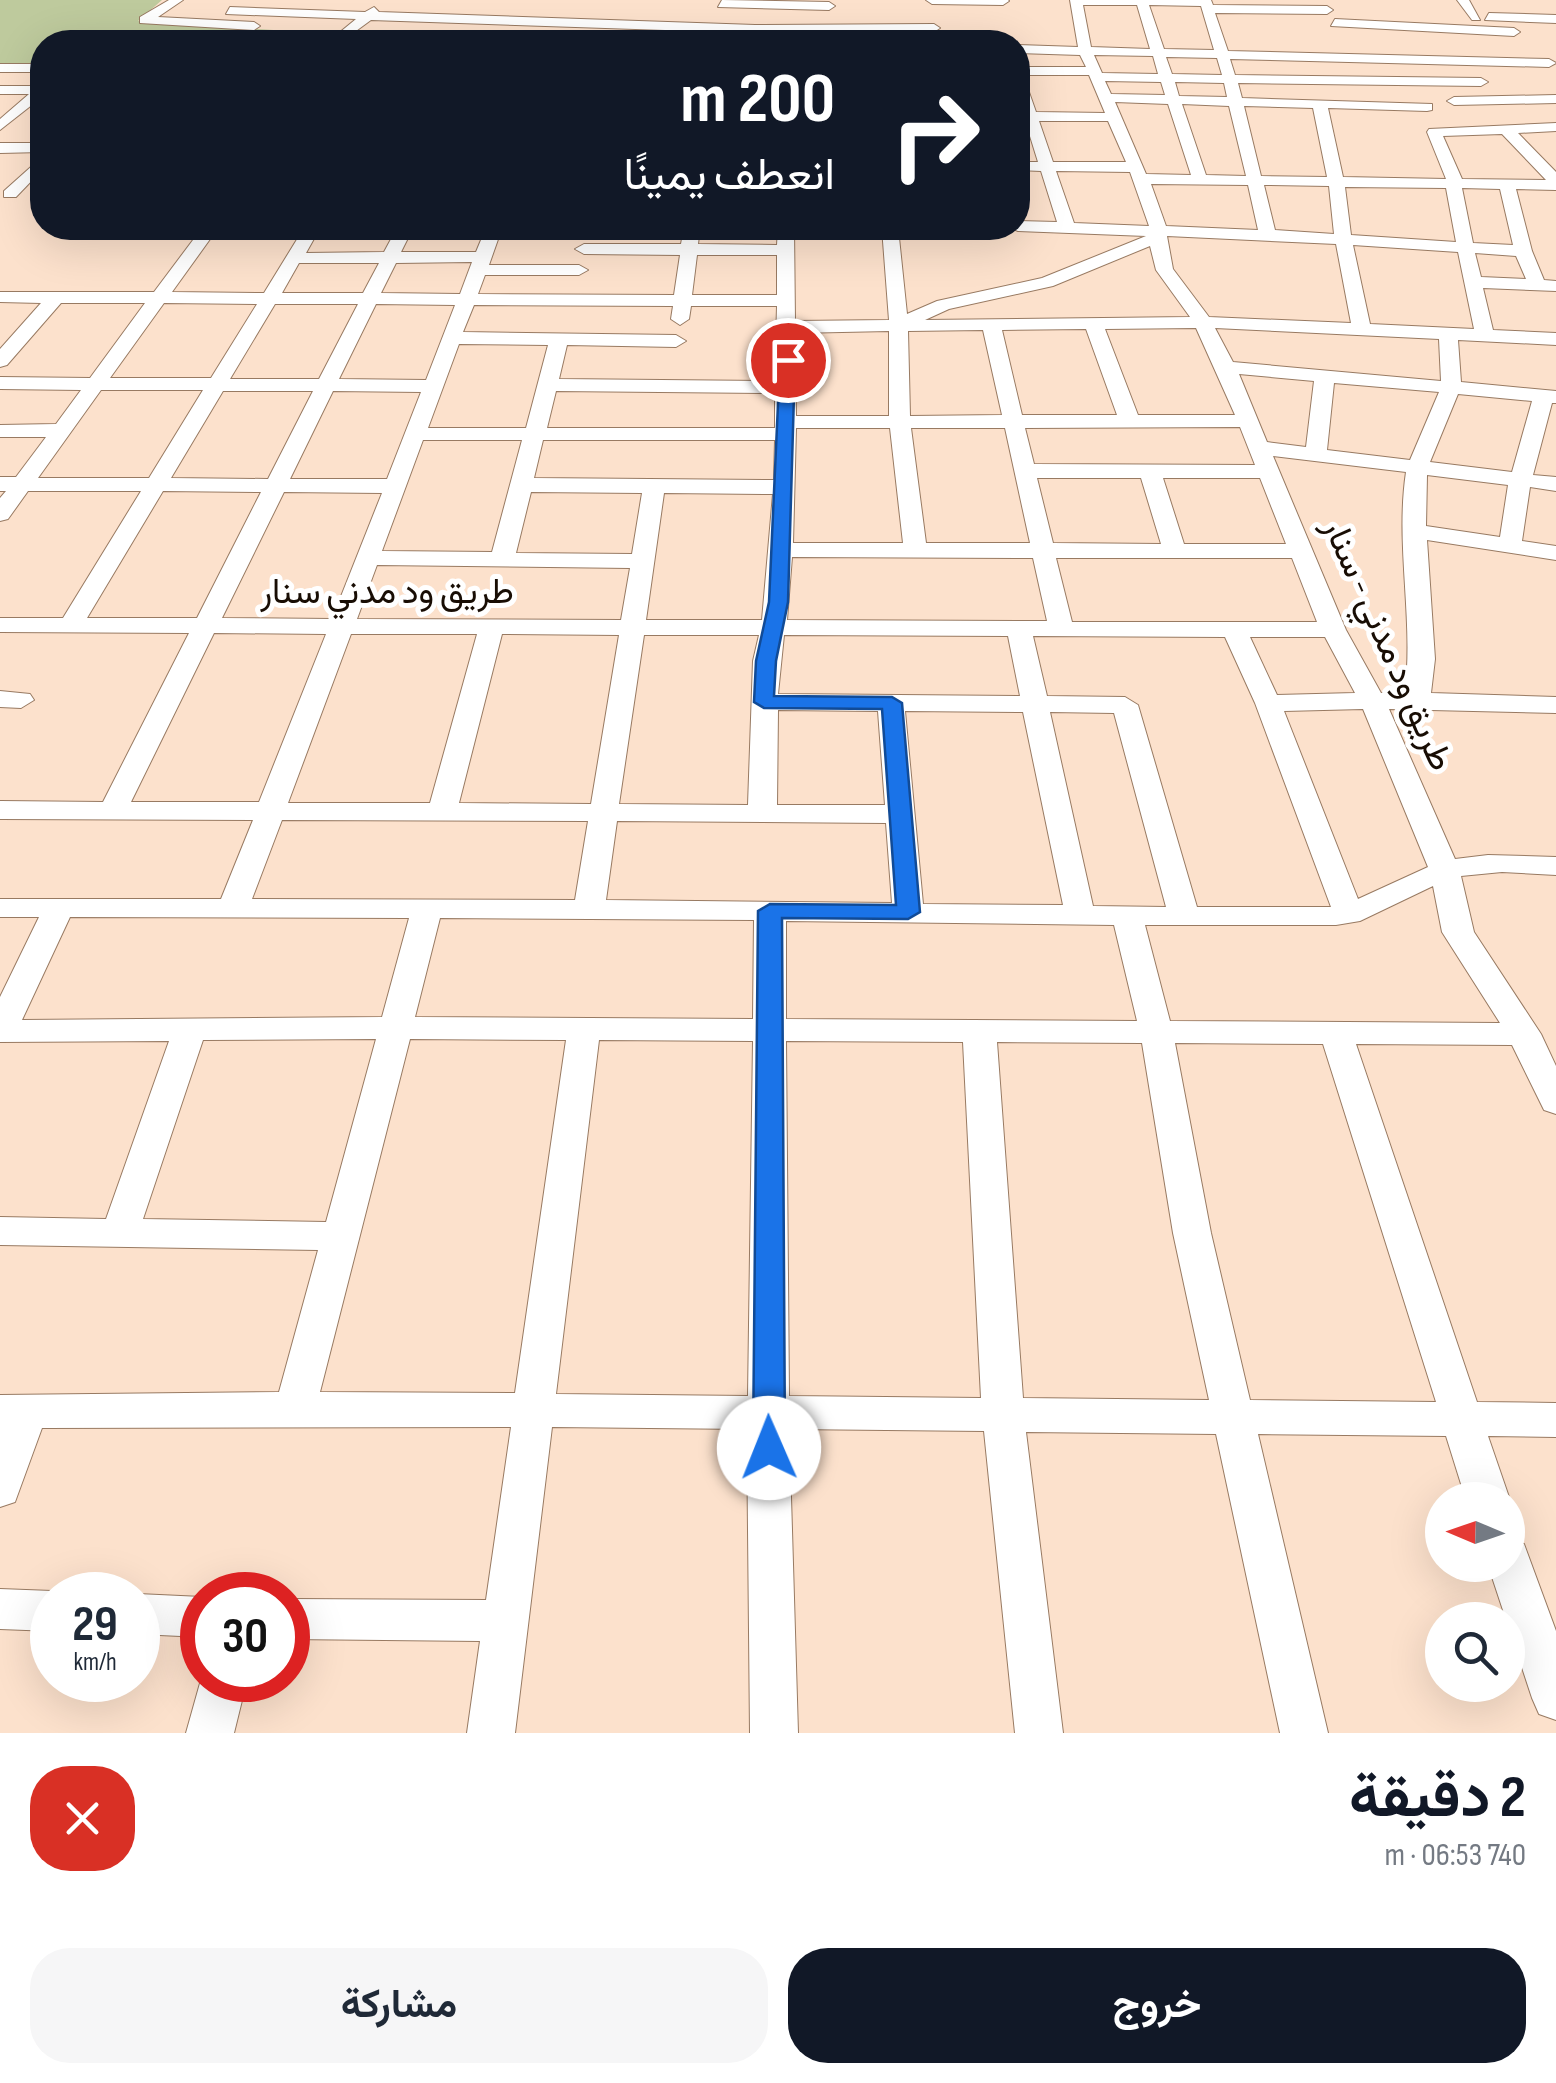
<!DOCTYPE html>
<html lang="ar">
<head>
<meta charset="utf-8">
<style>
  :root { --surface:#fff; --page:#f6f6f7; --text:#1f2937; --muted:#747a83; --accent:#111827 }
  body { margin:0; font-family:"Sofia Sans Condensed",Vazirmatn,sans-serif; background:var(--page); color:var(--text); direction:rtl; height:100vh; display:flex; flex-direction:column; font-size:38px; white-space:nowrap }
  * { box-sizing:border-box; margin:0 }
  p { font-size:32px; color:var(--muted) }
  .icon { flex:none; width:55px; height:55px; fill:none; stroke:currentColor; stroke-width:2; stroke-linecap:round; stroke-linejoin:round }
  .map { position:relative; height:1733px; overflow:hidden; direction:ltr }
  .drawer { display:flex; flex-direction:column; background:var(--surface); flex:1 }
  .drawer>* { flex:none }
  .top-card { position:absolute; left:30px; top:30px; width:1000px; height:210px; border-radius:40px; box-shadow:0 10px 40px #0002; direction:rtl; background:#111827; color:#fff; overflow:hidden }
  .needle { width:65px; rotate:272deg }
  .buttons { position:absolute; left:1425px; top:1482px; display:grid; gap:20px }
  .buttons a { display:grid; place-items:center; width:100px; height:100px; border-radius:50%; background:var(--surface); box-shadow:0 10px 40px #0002; font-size:50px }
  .speed { position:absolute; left:30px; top:1572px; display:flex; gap:20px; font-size:50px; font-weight:700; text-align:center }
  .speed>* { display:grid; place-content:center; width:130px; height:130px; border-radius:50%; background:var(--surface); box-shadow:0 10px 40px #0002; line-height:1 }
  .speed small { font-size:25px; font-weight:400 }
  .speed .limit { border:15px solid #d22; background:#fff; color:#111 }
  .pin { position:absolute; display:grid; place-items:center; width:85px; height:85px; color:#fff; margin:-42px; border:5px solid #fff; border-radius:50%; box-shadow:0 2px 10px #0007 }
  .me { position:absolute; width:110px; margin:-55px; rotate:359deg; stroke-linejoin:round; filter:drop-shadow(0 0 8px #0008) }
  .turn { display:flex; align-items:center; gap:35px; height:210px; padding:0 30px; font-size:45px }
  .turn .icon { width:130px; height:130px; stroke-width:2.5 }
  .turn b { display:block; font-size:70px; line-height:85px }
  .round { display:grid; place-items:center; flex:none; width:105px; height:105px; border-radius:40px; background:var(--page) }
  .overview { display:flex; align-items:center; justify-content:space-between; height:170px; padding:0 30px }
  h1 { font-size:60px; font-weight:700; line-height:75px; color:var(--accent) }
  .cta { display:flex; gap:20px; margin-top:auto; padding:20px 30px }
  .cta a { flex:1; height:115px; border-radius:40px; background:var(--accent); color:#fff; font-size:40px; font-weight:700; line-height:115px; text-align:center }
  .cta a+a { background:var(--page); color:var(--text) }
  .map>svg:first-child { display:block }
</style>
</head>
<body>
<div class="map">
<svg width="1556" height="1733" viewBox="0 0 1556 1733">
  <rect width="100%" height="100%" fill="#fce1cc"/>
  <path fill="#beca9d" d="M 0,0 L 162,0 L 138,21 L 289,31 L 280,42 L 42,42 L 42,66 L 0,66 Z"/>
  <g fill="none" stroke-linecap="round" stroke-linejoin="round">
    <defs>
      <path id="minor" d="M 169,0 L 183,0 L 158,17 L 254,22 L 260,26 L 254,30 L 140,23 L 140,17 Z
        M 722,0 L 829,2 L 835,6 L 829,10 L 718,7 Z
        M 926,0 L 1008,0 L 1009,1 L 1003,5 L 932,4 Z
        M 1070,0 L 1211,0 L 1213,5 L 1327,6 L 1333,10 L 1327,14 L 1215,13 L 1228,51 L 1549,59 L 1556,63 L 1549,67 L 1230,59 L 1235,75 L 1481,78 L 1488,82 L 1481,86 L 1238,83 L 1242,98 L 1432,104 L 1432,110 L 1427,111 L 1328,108 L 1343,177 L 1446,179 L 1427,132 L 1429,129 L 1556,123 L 1556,131 L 1518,133 L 1556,172 L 1556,190 L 1516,189 L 1532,251 L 1544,280 L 1556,281 L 1556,291 L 1483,288 L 1493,330 L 1556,333 L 1556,345 L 1458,340 L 1461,382 L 1556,391 L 1556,403 L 1552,403 L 1533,475 L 1556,477 L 1556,491 L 1530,487 L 1522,541 L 1556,546 L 1556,560 L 1427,540 L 1435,659 L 1431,693 L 1556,697 L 1556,713 L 1389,709 L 1455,859 L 1488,855 L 1556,857 L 1556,875 L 1502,872 L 1461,876 L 1474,932 L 1541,1034 L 1556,1066 L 1556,1114 L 1544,1110 L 1512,1045 L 1356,1044 L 1477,1402 L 1556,1403 L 1556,1437 L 1488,1436 L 1510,1500 L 1508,1504 L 1508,1500 L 1466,1500 L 1446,1436 L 1258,1434 L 1328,1733 L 1280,1733 L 1216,1434 L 1026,1432 L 1063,1733 L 1015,1733 L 984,1431 L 789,1429 L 798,1733 L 750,1733 L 747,1429 L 552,1427 L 515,1733 L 467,1733 L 480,1641 L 288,1639 L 288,1599 L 486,1600 L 511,1427 L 42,1428 L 15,1502 L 0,1507 L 0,1395 L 279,1392 L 318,1250 L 0,1245 L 0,1217 L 106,1219 L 169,1041 L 0,1042 L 0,997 L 39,917 L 0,917 L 0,899 L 221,899 L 253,820 L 0,819 L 0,801 L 103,802 L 189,633 L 0,632 L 0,618 L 63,618 L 141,491 L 28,491 L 8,519 L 0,521 L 0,498 L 6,491 L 0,491 L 0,477 L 16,477 L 46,437 L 0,437 L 0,425 L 56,424 L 81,390 L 0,389 L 0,377 L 90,378 L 145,303 L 61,303 L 7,365 L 0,367 L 0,349 L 41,303 L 0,302 L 0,292 L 154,292 L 202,228 L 218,228 L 172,292 L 264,293 L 304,228 L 320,228 L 306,253 L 384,252 L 397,228 L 413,228 L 401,252 L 476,252 L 486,228 L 502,228 L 489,265 L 579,265 L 588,270 L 579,275 L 485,275 L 478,294 L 674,295 L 680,255 L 584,254 L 575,249 L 584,244 L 681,244 L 684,228 L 700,228 L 698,244 L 777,245 L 778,228 L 794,228 L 795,321 L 889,320 L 882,228 L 898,228 L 907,314 L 937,301 L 1042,278 L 1146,236 L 1018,231 L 1011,228 L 1018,228 L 1018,221 L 1057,222 L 1041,171 L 1018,170 L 1018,162 L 1038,162 L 1025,120 L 1018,120 L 1018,112 L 1022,112 L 1018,98 L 1018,67 L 1086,67 L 1080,55 L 1018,53 L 1018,45 L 1078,47 ZM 1083,5 L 1137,5 L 1150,49 L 1091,47 ZM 1149,5 L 1201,6 L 1214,50 L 1164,49 ZM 1094,55 L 1153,56 L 1158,74 L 1102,73 ZM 1166,57 L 1217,58 L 1222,75 L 1172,74 ZM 1023,75 L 1089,75 L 1105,113 L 1036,112 ZM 1105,81 L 1161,82 L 1165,95 L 1111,94 ZM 1175,82 L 1224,83 L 1227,97 L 1179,96 ZM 1115,102 L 1168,104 L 1191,175 L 1146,174 ZM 1182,104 L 1229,106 L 1246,176 L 1206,175 ZM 1244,106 L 1313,108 L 1327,177 L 1261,176 ZM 1039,121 L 1108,121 L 1126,162 L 1053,162 ZM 1502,134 L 1546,180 L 1462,179 L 1443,136 ZM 1056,171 L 1130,172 L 1149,226 L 1074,223 ZM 1151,184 L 1248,185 L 1258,230 L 1166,226 ZM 1264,185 L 1329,186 L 1334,234 L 1275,230 ZM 1345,187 L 1446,188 L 1456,242 L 1351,235 ZM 1462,188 L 1500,189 L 1513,245 L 1473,243 ZM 1167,236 L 1336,244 L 1351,323 L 1209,317 L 1173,269 ZM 1353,245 L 1458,252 L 1474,329 L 1370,324 ZM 1150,246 L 1156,270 L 1190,317 L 925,320 L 949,309 L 1053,286 ZM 1475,253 L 1516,256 L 1526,279 L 1481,277 ZM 697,255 L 777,255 L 777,295 L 692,295 ZM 472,262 L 460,294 L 381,293 L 396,263 ZM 299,263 L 379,263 L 363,293 L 282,293 ZM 164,303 L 257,304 L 211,378 L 110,378 ZM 275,304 L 358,304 L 319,379 L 230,379 ZM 376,304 L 455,305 L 426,380 L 339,379 ZM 474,305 L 673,306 L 671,319 L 680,325 L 689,319 L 691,306 L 777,306 L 775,381 L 559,379 L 567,345 L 676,347 L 686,341 L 676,335 L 463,332 ZM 1196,328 L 1235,415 L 1138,415 L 1105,329 ZM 1215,328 L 1439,339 L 1441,381 L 1233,362 ZM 1086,329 L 1117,415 L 1022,415 L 1002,330 ZM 983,330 L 1002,415 L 910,416 L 908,331 ZM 889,331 L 889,416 L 796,416 L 795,333 ZM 459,344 L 548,345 L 526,428 L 428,428 ZM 1239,374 L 1314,381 L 1306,447 L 1267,442 ZM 1334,383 L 1439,392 L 1410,460 L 1327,450 ZM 101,390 L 203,390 L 149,478 L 38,478 ZM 223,391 L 313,391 L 268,479 L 171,478 ZM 333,391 L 421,392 L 387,479 L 290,479 ZM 556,391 L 775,393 L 775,428 L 547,428 ZM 1458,394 L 1532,401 L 1512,472 L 1430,462 ZM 1240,427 L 1255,465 L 1034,464 L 1025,428 ZM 796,428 L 890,428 L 903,543 L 793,543 ZM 911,428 L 1005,428 L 1030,543 L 926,543 ZM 423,440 L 522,440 L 492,552 L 382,551 ZM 543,440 L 775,440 L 774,480 L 534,478 ZM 1273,456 L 1406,472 C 1395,545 1414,619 1405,692 L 1381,693 L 1346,630 ZM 1427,475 L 1508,485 L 1500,537 L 1426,526 ZM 1037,478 L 1141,478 L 1161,544 L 1053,543 ZM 1163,478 L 1260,478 L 1286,544 L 1184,544 ZM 163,491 L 261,492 L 197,618 L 87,618 ZM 284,492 L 382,493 L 332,619 L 222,618 ZM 531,492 L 642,493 L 632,554 L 516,553 ZM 664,493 L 773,494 L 762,620 L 646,620 ZM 792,557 L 1033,558 L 1047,621 L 787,620 ZM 1056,558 L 1292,558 L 1317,622 L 1072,622 ZM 377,565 L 630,568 L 621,620 L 357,619 ZM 214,633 L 326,634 L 259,802 L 131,802 ZM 351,634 L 477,634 L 430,803 L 288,803 ZM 502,634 L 619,635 L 591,804 L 459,803 ZM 644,635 L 759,635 L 753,661 L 748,805 L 619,804 ZM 784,635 L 1008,636 L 1020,696 L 778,694 ZM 1033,636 L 1225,637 L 1255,703 L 1331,907 L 1197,907 L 1138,705 L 1125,697 L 1047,696 ZM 1250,637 L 1325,637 L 1355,693 L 1277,695 ZM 1363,709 L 1428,867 L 1358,899 L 1284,711 ZM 778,710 L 878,711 L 885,805 L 777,805 ZM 905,711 L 1023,712 L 1063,905 L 923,904 ZM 1050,712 L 1114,713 L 1166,907 L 1093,906 ZM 282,820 L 588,821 L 575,900 L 252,899 ZM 617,821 L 886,823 L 892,903 L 606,900 ZM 1433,886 L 1442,932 L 1500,1023 L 1170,1021 L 1145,925 L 1336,925 L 1360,921 ZM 70,917 L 409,918 L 382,1017 L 22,1020 ZM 440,918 L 754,920 L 753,1019 L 415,1017 ZM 786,921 L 1114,925 L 1137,1021 L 786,1019 ZM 376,1039 L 326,1222 L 143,1219 L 203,1040 ZM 410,1039 L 566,1040 L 515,1393 L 320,1392 ZM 599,1040 L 753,1041 L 748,1396 L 556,1394 ZM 786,1041 L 963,1042 L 981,1398 L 789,1396 ZM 997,1042 L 1142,1043 L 1173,1233 L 1209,1400 L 1023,1398 ZM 1175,1043 L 1323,1044 L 1436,1402 L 1250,1400 L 1211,1233 Z
        M 1457,0 L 1469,0 L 1480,20 L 1472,20 Z
        M 230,7 L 365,12 L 374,7 L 379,12 L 755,25 L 934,24 L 940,28 L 934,32 L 755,33 L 371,20 L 341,42 L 328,42 L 356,19 L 226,14 Z
        M 1489,13 L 1556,15 L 1556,23 L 1485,20 Z
        M 1335,19 L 1514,28 L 1520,32 L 1514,36 L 1331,26 Z
        M 0,64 L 42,64 L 42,72 L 0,72 Z
        M 0,86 L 42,86 L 42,97 L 0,130 L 0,119 L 29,94 L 0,94 Z
        M 1556,95 L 1556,103 L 1454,105 L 1447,101 L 1454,97 Z
        M 0,143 L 42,143 L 42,152 L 0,153 Z
        M 42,157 L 42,170 L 16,197 L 4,197 L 4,191 Z
        M 0,691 L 30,694 L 34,700 L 21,708 L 0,707 Z
        M 1508,1539 L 1524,1544 L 1556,1631 L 1556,1720 L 1539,1714 L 1532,1698 L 1488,1565 L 1508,1565 Z
        M 0,1589 L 52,1591 L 64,1595 L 52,1595 L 52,1631 L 0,1629 Z
        M 138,1594 L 202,1597 L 202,1637 L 138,1634 L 138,1595 L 134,1595 Z
        M 202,1676 L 202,1680 L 247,1680 L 234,1733 L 186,1733 Z"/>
    </defs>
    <use href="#minor" stroke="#987a62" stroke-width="2"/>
    <use href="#minor" fill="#fff" fill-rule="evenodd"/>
  </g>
  <path fill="#1a73e8" stroke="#114b97" stroke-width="2.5" d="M 788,356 L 795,360 L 788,602 L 776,661 L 774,696 L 892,697 L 902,703 L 920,912 L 908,919 L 782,918 L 785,1448 L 781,1457 L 769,1461 L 758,1457 L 753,1448 L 758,911 L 770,904 L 896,905 L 882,709 L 764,708 L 754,702 L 756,661 L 769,602 L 780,360 Z"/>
  <g text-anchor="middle" stroke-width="10" stroke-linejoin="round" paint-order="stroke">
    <g font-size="35" fill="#180d04" stroke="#fff">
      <text x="387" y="603">طريق ود مدني سنار</text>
      <text transform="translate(1389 644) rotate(66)" y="12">طريق ود مدني - سنار</text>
    </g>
  </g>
</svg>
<div class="buttons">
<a><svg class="needle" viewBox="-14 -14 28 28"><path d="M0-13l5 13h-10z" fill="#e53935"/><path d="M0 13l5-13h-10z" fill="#747a83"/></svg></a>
<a><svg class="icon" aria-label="search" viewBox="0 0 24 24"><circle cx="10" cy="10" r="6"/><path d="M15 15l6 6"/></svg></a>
</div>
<div class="speed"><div>29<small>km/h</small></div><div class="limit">30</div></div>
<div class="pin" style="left:788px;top:360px;background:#d93025"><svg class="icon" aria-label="arrive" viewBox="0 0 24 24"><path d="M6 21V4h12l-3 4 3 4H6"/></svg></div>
<svg class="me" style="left:769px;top:1448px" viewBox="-20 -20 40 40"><circle r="19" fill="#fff"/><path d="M0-13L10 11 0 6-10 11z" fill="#1a73e8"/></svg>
<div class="top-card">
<div class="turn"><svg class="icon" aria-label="right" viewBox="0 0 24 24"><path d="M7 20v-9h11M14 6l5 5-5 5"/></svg><div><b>200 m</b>انعطف يمينًا</div></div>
</div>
</div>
<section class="drawer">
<div class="overview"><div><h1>2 دقيقة</h1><p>740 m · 06:53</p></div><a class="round" style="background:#d93025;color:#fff"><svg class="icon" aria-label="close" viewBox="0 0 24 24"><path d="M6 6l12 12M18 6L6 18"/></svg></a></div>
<div class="cta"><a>خروج</a><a>مشاركة</a></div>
</section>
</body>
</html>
